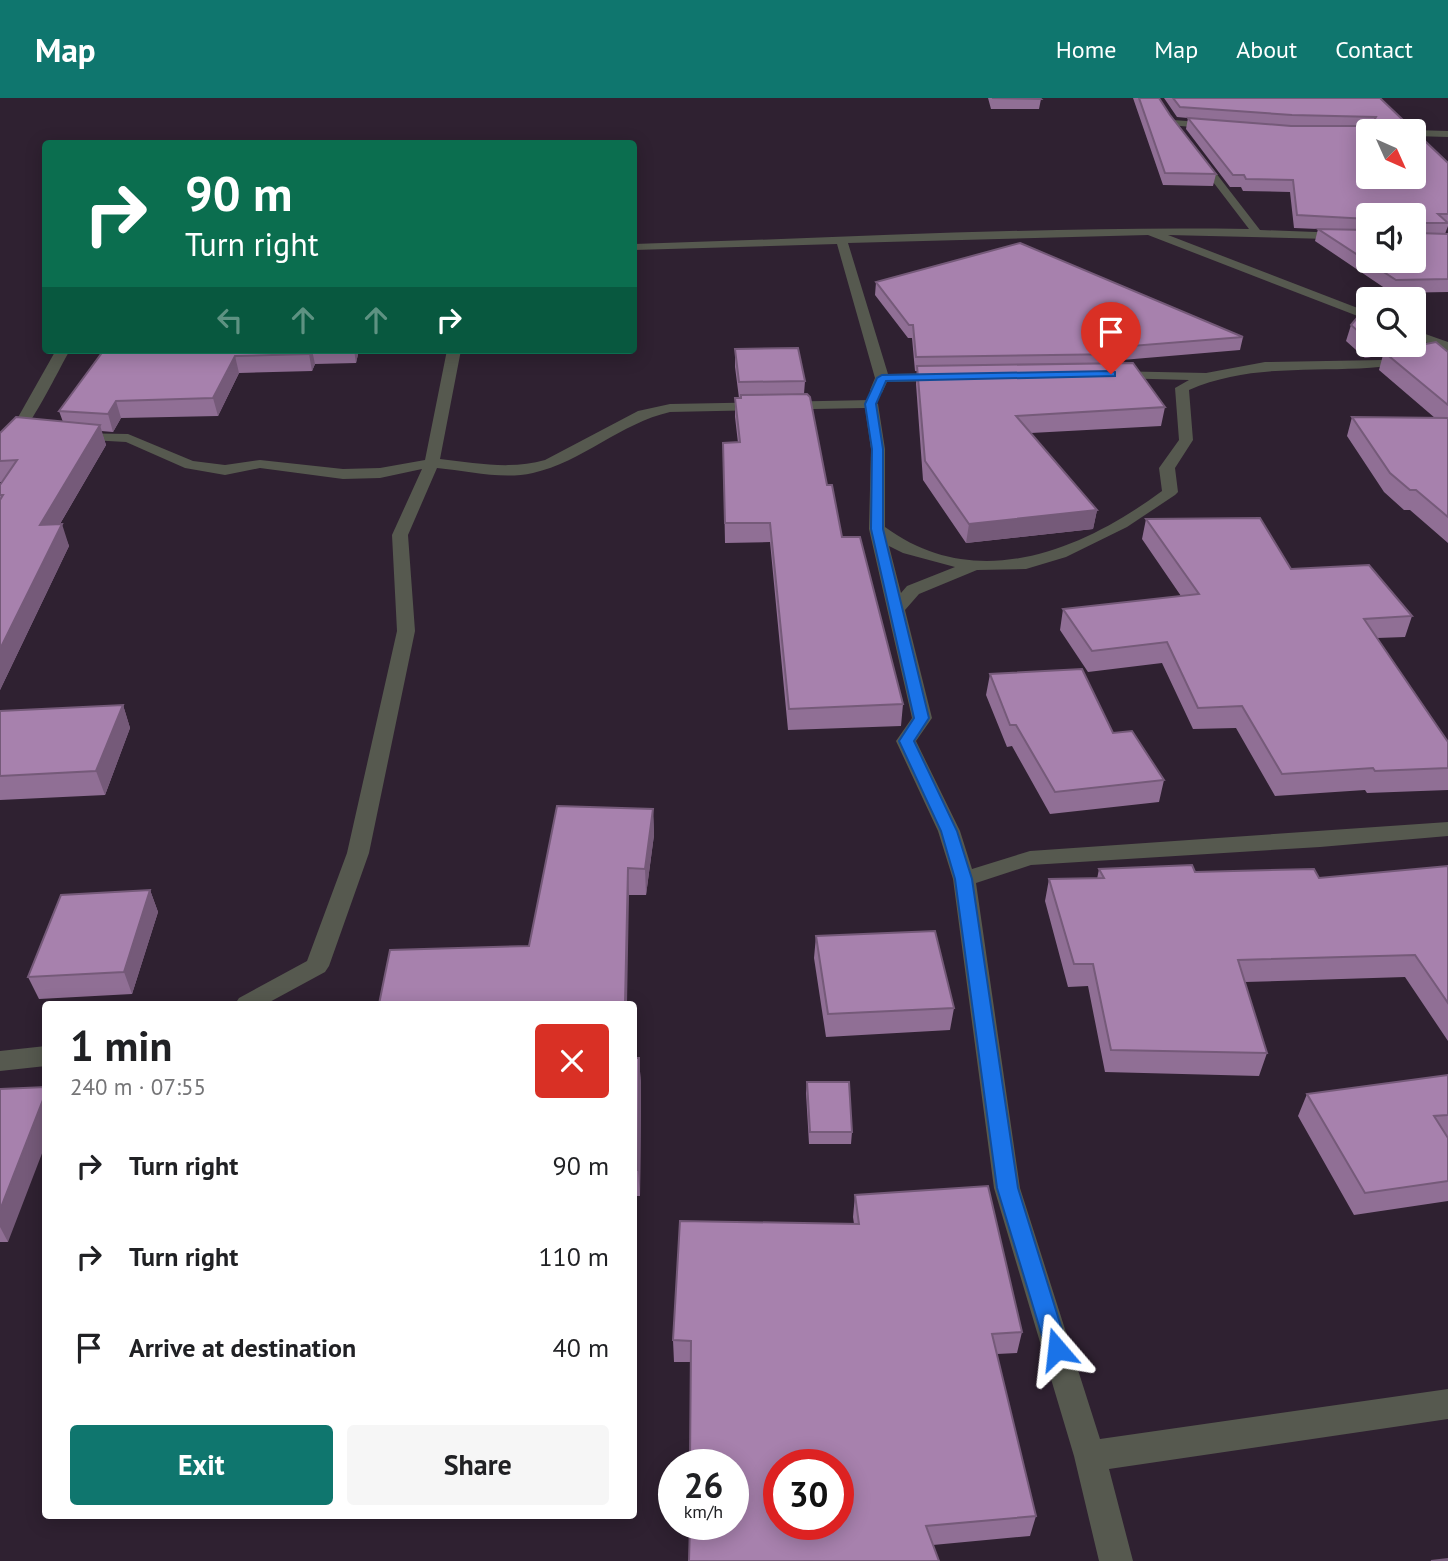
<!DOCTYPE html>
<html lang="en">
<head>
<meta charset="utf-8">
<style>
  :root { --surface:#fff; --page:#f6f6f6; --text:#202124; --muted:#757577; --accent:#0f766e }
  body { margin:0; font-family:"PT Sans",sans-serif; background:var(--page); color:var(--text); height:100vh; display:flex; flex-direction:column; font-size:26px; white-space:nowrap }
  * { box-sizing:border-box; margin:0 }
  p { font-size:23px; color:var(--muted) }
  .icon { flex:none; width:38px; height:38px; fill:none; stroke:currentColor; stroke-width:2; stroke-linecap:round; stroke-linejoin:round }
  .map { position:relative; flex:1; overflow:hidden }
  .panel { position:absolute; left:42px; top:903px; width:595px; height:518px; display:flex; flex-direction:column; background:var(--surface); border-radius:7px; box-shadow:0 4px 18px #0003 }
  .panel>* { flex:none }
  .banner { position:absolute; left:42px; top:42px; width:595px; height:214px; border-radius:7px; box-shadow:0 4px 18px #0003; background:#0b6e4f; color:#fff; overflow:hidden }
  .needle { width:46px; rotate:135deg }
  .controls { position:absolute; left:1356px; top:21px; display:grid; gap:14px }
  .controls a { display:grid; place-items:center; width:70px; height:70px; border-radius:7px; background:var(--surface); box-shadow:0 4px 18px #0003; font-size:35px }
  .speed { position:absolute; left:658px; top:1351px; display:flex; gap:14px; font-size:35px; font-weight:700; text-align:center }
  .speed>* { display:grid; place-content:center; width:91px; height:91px; border-radius:50%; background:var(--surface); box-shadow:0 4px 18px #0003; line-height:1 }
  .speed small { font-size:18px; font-weight:400 }
  .speed .limit { border:10px solid #d22; background:#fff; color:#111 }
  .pin { position:absolute; display:grid; place-items:center; width:60px; height:60px; color:#fff; margin:-72px -30px; border-radius:50% 50% 50% 0; rotate:-45deg; box-shadow:0 0 7px #0007 }
  .pin .icon { rotate:45deg }
  .me { position:absolute; width:77px; margin:-38px; rotate:343deg; stroke-linejoin:round; filter:drop-shadow(0 0 5px #0008) }
  .turn { display:flex; align-items:center; gap:24px; height:147px; padding:0 28px; font-size:32px }
  .turn .icon { width:91px; height:91px; stroke-width:2.5 }
  .turn b { display:block; font-size:49px; line-height:60px }
  .lanes { display:flex; align-items:center; height:66px; padding:0 28px; background:#0003; justify-content:center; gap:35px; direction:ltr }
  .lanes .off { opacity:.35 }
  .round { display:grid; place-items:center; flex:none; width:74px; height:74px; border-radius:7px; background:var(--page) }
  .overview { display:flex; align-items:center; justify-content:space-between; height:119px; padding:0 28px }
  h1 { font-size:42px; font-weight:700; line-height:52px }
  .primary-button { display:flex; gap:14px; margin-top:auto; padding:14px 28px }
  .primary-button a { flex:1; height:80px; border-radius:7px; background:var(--accent); color:#fff; font-size:28px; font-weight:700; line-height:80px; text-align:center }
  .primary-button a+a { background:var(--page); color:var(--text) }
  ul { padding:0; list-style:none }
  li { display:flex; align-items:center; gap:21px; height:91px; padding:0 28px }
  li div { flex:1 }
  li b { display:block; font-size:26px }
  li em { font-style:normal }
  header { display:flex; align-items:center; gap:42px; box-sizing:border-box; height:98px; padding:0 35px; background:var(--accent); color:#fff }
  header strong { font-size:33px }
  nav { display:flex; gap:38px; margin-inline-start:auto; font-size:24px }
  .map>svg:first-child { display:block }
</style>
</head>
<body>
<header>
<strong>Map</strong>
<nav><a>Home</a><a>Map</a><a>About</a><a>Contact</a></nav>
</header>
<div class="map">
<svg width="1448" height="1463" viewBox="0 0 1448 1463">
  <rect width="100%" height="100%" fill="#2f2131"/>
  <g fill="none" stroke-linecap="round" stroke-linejoin="round">
    <path fill="#56594f" fill-rule="evenodd" d="M 1173,22 L 1213,25 L 1218,28 L 1213,31 L 1170,27 L 1170,23 Z
      M 1414,32 L 1448,33 L 1448,39 L 1414,38 L 1414,33 L 1410,33 Z
      M 1199,56 L 1202,57 L 1260,132 L 1368,136 L 1368,142 L 1168,137 L 1368,214 L 1368,222 L 1148,137 L 848,145 L 888,276 L 943,275 L 950,279 L 943,283 L 887,284 L 882,295 L 877,296 L 870,292 L 875,280 L 837,146 L 634,152 L 634,146 C 839,140 1044,128 1249,131 L 1194,59 Z
      M 1414,232 L 1448,244 L 1448,254 C 1363,287 1273,255 1189,292 L 1193,342 L 1175,370 L 1178,394 L 1175,397 L 1127,429 L 1066,459 L 1026,471 L 977,472 L 919,496 L 905,512 L 932,620 L 916,643 L 960,733 L 972,771 L 1030,753 L 1448,724 L 1448,738 L 1320,749 L 1031,767 L 976,785 L 1020,1090 L 1100,1341 L 1448,1291 L 1448,1321 L 1109,1371 L 1133,1463 L 1099,1463 L 1074,1358 L 994,1090 L 953,781 L 938,733 L 896,643 L 912,620 L 869,431 L 871,351 L 865,310 L 670,314 C 621,325 582,364 533,375 C 503,382 468,373 437,370 L 408,437 L 415,533 L 369,755 L 329,868 L 325,874 L 266,906 L 235,906 L 239,900 L 307,863 L 347,755 L 397,533 L 392,437 L 422,371 L 380,380 L 343,381 L 260,370 L 225,377 L 185,370 L 126,344 L 72,341 L 70,338 L 72,335 L 128,336 L 193,363 L 225,367 L 260,362 L 343,371 L 380,370 L 425,362 L 447,252 L 461,252 L 440,361 C 475,365 511,372 545,362 L 638,313 L 670,306 L 871,302 L 878,306 L 885,351 L 885,429 C 976,496 1081,453 1162,393 L 1159,370 L 1179,342 L 1175,290 L 1189,282 L 1115,280 L 1108,276 L 1110,273 L 1206,275 L 1265,264 L 1383,262 L 1415,257 L 1438,249 L 1414,240 ZM 889,448 L 903,455 L 955,469 L 907,488 L 901,495 Z
      M 56,252 L 70,252 C 57,274 22,350 0,355 L 0,342 L 12,330 Z
      M 46,948 L 46,968 L 0,973 L 0,953 Z"/>
  </g>
  <path fill="#906f95" fill-rule="evenodd" d="M 988,0 L 1040,0 L 1041,1 L 1039,11 L 991,11 Z
    M 1133,0 L 1159,0 L 1170,17 L 1216,76 L 1213,88 L 1163,87 Z
    M 1164,0 L 1380,0 L 1448,65 L 1448,128 L 1445,136 L 1448,136 L 1448,194 L 1392,195 L 1315,143 L 1318,131 L 1294,130 L 1290,94 L 1243,93 L 1241,89 L 1230,89 L 1186,31 L 1188,20 L 1177,19 ZM 1368,117 L 1414,163 L 1368,163 Z
    M 876,184 L 1243,239 L 1240,252 L 1122,262 L 1121,265 L 1165,309 L 1161,328 L 1031,335 L 1097,412 L 1093,431 L 966,445 L 923,382 L 916,286 L 917,273 L 915,273 L 912,240 L 908,240 L 875,197 Z
    M 1368,207 L 1368,247 L 1414,247 L 1424,236 L 1421,247 L 1448,254 L 1448,445 L 1410,412 L 1404,412 L 1384,394 L 1347,338 L 1352,319 L 1435,320 L 1379,272 L 1383,257 L 1365,260 L 1346,243 L 1351,227 Z
    M 735,251 L 805,283 L 804,296 L 827,387 L 842,439 L 903,606 L 901,628 L 788,632 L 770,444 L 725,445 L 723,345 L 738,345 L 735,319 L 735,300 L 739,300 L 735,269 Z
    M 104,252 L 359,252 L 356,265 L 315,266 L 312,273 L 239,275 L 218,318 L 121,320 L 113,334 L 101,333 L 106,347 L 60,426 L 69,448 L 0,592 L 0,387 L 2,384 L 0,384 L 0,335 L 63,324 L 59,313 Z
    M 1146,421 L 1291,471 L 1412,518 L 1405,539 L 1377,540 L 1448,670 L 1448,692 L 1367,695 L 1365,692 L 1275,698 L 1236,630 L 1193,631 L 1162,565 L 1088,574 L 1060,532 L 1063,511 L 1181,498 L 1142,441 Z
    M 990,576 L 1113,635 L 1164,682 L 1159,704 L 1050,716 L 1012,648 L 1007,649 L 986,597 Z
    M 123,607 L 130,630 L 105,697 L 0,702 L 0,613 Z
    M 653,711 L 654,737 L 646,797 L 629,797 L 529,848 Z
    M 1448,768 L 1448,943 L 1405,879 L 1245,884 L 1267,955 L 1259,978 L 1105,974 L 1088,888 L 1068,889 L 1045,803 L 1049,781 L 1097,781 L 1099,771 L 1195,774 L 1319,780 Z
    M 150,792 L 158,814 L 132,896 L 39,901 L 28,879 Z
    M 816,838 L 954,910 L 950,932 L 826,939 L 814,860 Z
    M 634,960 L 639,960 L 641,987 L 640,1098 L 634,1098 Z
    M 1448,977 L 1448,1038 L 1447,1038 L 1448,1040 L 1448,1103 L 1354,1117 L 1298,1018 L 1307,996 Z
    M 807,984 L 852,1034 L 851,1046 L 809,1046 L 806,995 Z
    M 0,991 L 8,1144 L 0,1144 Z
    M 855,1097 L 1022,1234 L 1017,1255 L 997,1256 L 1036,1418 L 1030,1438 L 933,1447 L 690,1264 L 674,1264 L 673,1242 L 854,1126 L 853,1119 Z"/>
  <path fill="#755a79" d="M 1424,236 L 1419,253 L 1384,254 L 1383,257 L 1365,260 L 1369,247 L 1414,247 L 1414,238 Z
    M 310,252 L 312,252 L 315,266 L 312,273 L 309,256 Z
    M 354,252 L 359,252 L 356,265 Z
    M 235,258 L 239,275 L 218,318 L 213,300 Z
    M 116,303 L 121,320 L 113,334 L 108,316 Z
    M 100,327 L 106,347 L 47,448 L 40,427 Z
    M 1097,412 L 1093,431 L 966,445 L 969,426 Z
    M 62,426 L 69,448 L 0,592 L 0,551 Z
    M 123,607 L 130,630 L 105,697 L 96,673 Z
    M 653,711 L 654,737 L 646,797 L 645,771 Z
    M 628,770 L 629,797 L 627,906 L 625,906 Z
    M 150,792 L 158,814 L 132,896 L 124,874 Z
    M 639,960 L 641,987 L 640,1098 L 638,1072 Z
    M 46,994 L 46,1045 L 8,1144 L 0,1129 L 0,1112 Z"/>
  <path fill="#a781ad" stroke="#755a79" stroke-width="2" fill-rule="evenodd" d="M 992,0 L 1040,0 L 1041,1 Z
    M 1139,0 L 1159,0 L 1170,17 L 1216,76 L 1165,75 Z
    M 1173,0 L 1380,0 L 1448,65 L 1448,116 L 1438,116 L 1448,125 L 1416,125 L 1418,135 L 1448,136 L 1448,181 L 1396,182 L 1318,131 L 1368,132 L 1368,163 L 1414,163 L 1414,117 L 1368,117 L 1368,121 L 1297,117 L 1293,82 L 1246,81 L 1244,77 L 1233,77 L 1188,20 L 1291,28 L 1371,28 L 1376,19 L 1292,17 L 1180,9 ZM 1368,33 L 1414,33 L 1414,79 L 1368,79 Z
    M 1020,145 L 1243,239 L 1118,249 L 1123,256 L 916,259 L 913,227 L 909,227 L 876,184 Z
    M 1368,207 L 1368,242 L 1351,227 Z
    M 1414,228 L 1424,236 L 1414,238 Z
    M 1436,244 L 1448,254 L 1448,307 L 1384,254 Z
    M 798,250 L 805,283 L 739,284 L 735,251 Z
    M 104,252 L 310,252 L 309,256 L 235,258 L 213,300 L 116,303 L 108,316 L 59,313 Z
    M 1133,265 L 1165,309 L 1016,318 L 1097,412 L 969,426 L 925,363 L 917,268 Z
    M 807,296 L 810,299 L 827,387 L 832,387 L 842,439 L 860,439 L 903,606 L 789,611 L 770,425 L 725,425 L 723,345 L 740,344 L 735,300 L 741,300 L 741,297 Z
    M 16,319 L 100,327 L 40,427 L 62,426 L 0,551 L 0,402 L 3,397 L 0,397 L 0,387 L 17,362 L 0,363 L 0,335 Z
    M 1352,319 L 1448,320 L 1448,419 L 1416,392 L 1410,392 L 1390,375 Z
    M 1260,420 L 1291,471 L 1369,467 L 1412,518 L 1364,521 L 1448,644 L 1448,670 L 1375,673 L 1373,670 L 1282,676 L 1242,608 L 1198,610 L 1167,544 L 1092,553 L 1063,511 L 1199,496 L 1146,421 Z
    M 1082,571 L 1113,635 L 1132,633 L 1164,682 L 1055,694 L 1016,627 L 1010,627 L 990,576 Z
    M 123,607 L 96,673 L 0,678 L 0,613 Z
    M 557,708 L 653,711 L 645,771 L 628,770 L 625,906 L 379,906 L 390,852 L 529,848 Z
    M 1192,767 L 1195,774 L 1314,771 L 1319,780 L 1448,768 L 1448,905 L 1415,857 L 1238,862 L 1267,955 L 1111,952 L 1093,866 L 1074,866 L 1049,781 L 1104,780 L 1099,771 Z
    M 150,792 L 124,874 L 28,879 L 61,797 Z
    M 935,833 L 954,910 L 828,916 L 816,838 Z
    M 634,960 L 639,960 L 638,1072 L 634,1072 Z
    M 1448,977 L 1448,1017 L 1434,1018 L 1448,1040 L 1448,1083 L 1365,1095 L 1307,996 Z
    M 807,984 L 849,984 L 852,1034 L 810,1034 Z
    M 46,989 L 46,994 L 0,1112 L 0,991 Z
    M 988,1088 L 1022,1234 L 992,1236 L 1036,1418 L 926,1428 L 939,1463 L 689,1463 L 690,1426 L 733,1426 L 733,1367 L 690,1367 L 691,1243 L 673,1242 L 680,1123 L 859,1126 L 855,1097 ZM 779,1367 L 838,1367 L 838,1426 L 779,1426 Z
    M 1448,1461 L 1448,1463 L 1431,1463 Z"/>
  <path fill="#1a73e8" stroke="#114b97" stroke-width="2" d="M 1111,273 L 1115,274 L 1115,278 L 886,283 L 876,306 L 883,351 L 883,431 L 929,620 L 914,643 L 957,733 L 972,781 L 1018,1090 L 1068,1251 L 1065,1258 L 1057,1261 L 1049,1258 L 1046,1251 L 997,1090 L 955,781 L 941,733 L 899,643 L 914,620 L 871,431 L 872,351 L 865,306 L 877,280 L 882,277 Z"/>
</svg>
<div class="controls">
<a><svg class="needle" viewBox="-14 -14 28 28"><path d="M0-13l5 13h-10z" fill="#e53935"/><path d="M0 13l5-13h-10z" fill="#757577"/></svg></a>
<a><svg class="icon" aria-label="sound" viewBox="0 0 24 24"><path d="M4 9h4l5-4v14l-5-4H4zM17 9q2 3 0 6"/></svg></a>
<a><svg class="icon" aria-label="search" viewBox="0 0 24 24"><circle cx="10" cy="10" r="6"/><path d="M15 15l6 6"/></svg></a>
</div>
<div class="speed"><div>26<small>km/h</small></div><div class="limit">30</div></div>
<div class="pin" style="left:1111px;top:276px;background:#d93025"><svg class="icon" aria-label="arrive" viewBox="0 0 24 24"><path d="M6 21V4h12l-3 4 3 4H6"/></svg></div>
<svg class="me" style="left:1057px;top:1251px" viewBox="-20 -20 40 40"><path d="M0-17L14 15 0 8-14 15z" fill="#1a73e8" stroke="#fff" stroke-width="4"/></svg>
<div class="banner">
<div class="turn"><svg class="icon" aria-label="right" viewBox="0 0 24 24"><path d="M7 20v-9h11M14 6l5 5-5 5"/></svg><div><b>90 m</b>Turn right</div></div>
<div class="lanes"><svg class="icon off" aria-label="left" viewBox="0 0 24 24"><path d="M17 20v-9H6M10 6l-5 5 5 5"/></svg><svg class="icon off" aria-label="ahead" viewBox="0 0 24 24"><path d="M12 20V5M6 11l6-6 6 6"/></svg><svg class="icon off" aria-label="ahead" viewBox="0 0 24 24"><path d="M12 20V5M6 11l6-6 6 6"/></svg><svg class="icon" aria-label="right" viewBox="0 0 24 24"><path d="M7 20v-9h11M14 6l5 5-5 5"/></svg></div>
</div>
<section class="panel">
<div class="overview"><div><h1>1 min</h1><p>240 m · 07:55</p></div><a class="round" style="background:#d93025;color:#fff"><svg class="icon" aria-label="close" viewBox="0 0 24 24"><path d="M6 6l12 12M18 6L6 18"/></svg></a></div>
<ul>
<li><svg class="icon" aria-label="right" viewBox="0 0 24 24"><path d="M7 20v-9h11M14 6l5 5-5 5"/></svg><div><b>Turn right</b></div><em>90 m</em></li>
<li><svg class="icon" aria-label="right" viewBox="0 0 24 24"><path d="M7 20v-9h11M14 6l5 5-5 5"/></svg><div><b>Turn right</b></div><em>110 m</em></li>
<li><svg class="icon" aria-label="arrive" viewBox="0 0 24 24"><path d="M6 21V4h12l-3 4 3 4H6"/></svg><div><b>Arrive at destination</b></div><em>40 m</em></li>
</ul>
<div class="primary-button"><a>Exit</a><a>Share</a></div>
</section>
</div>
</body>
</html>
